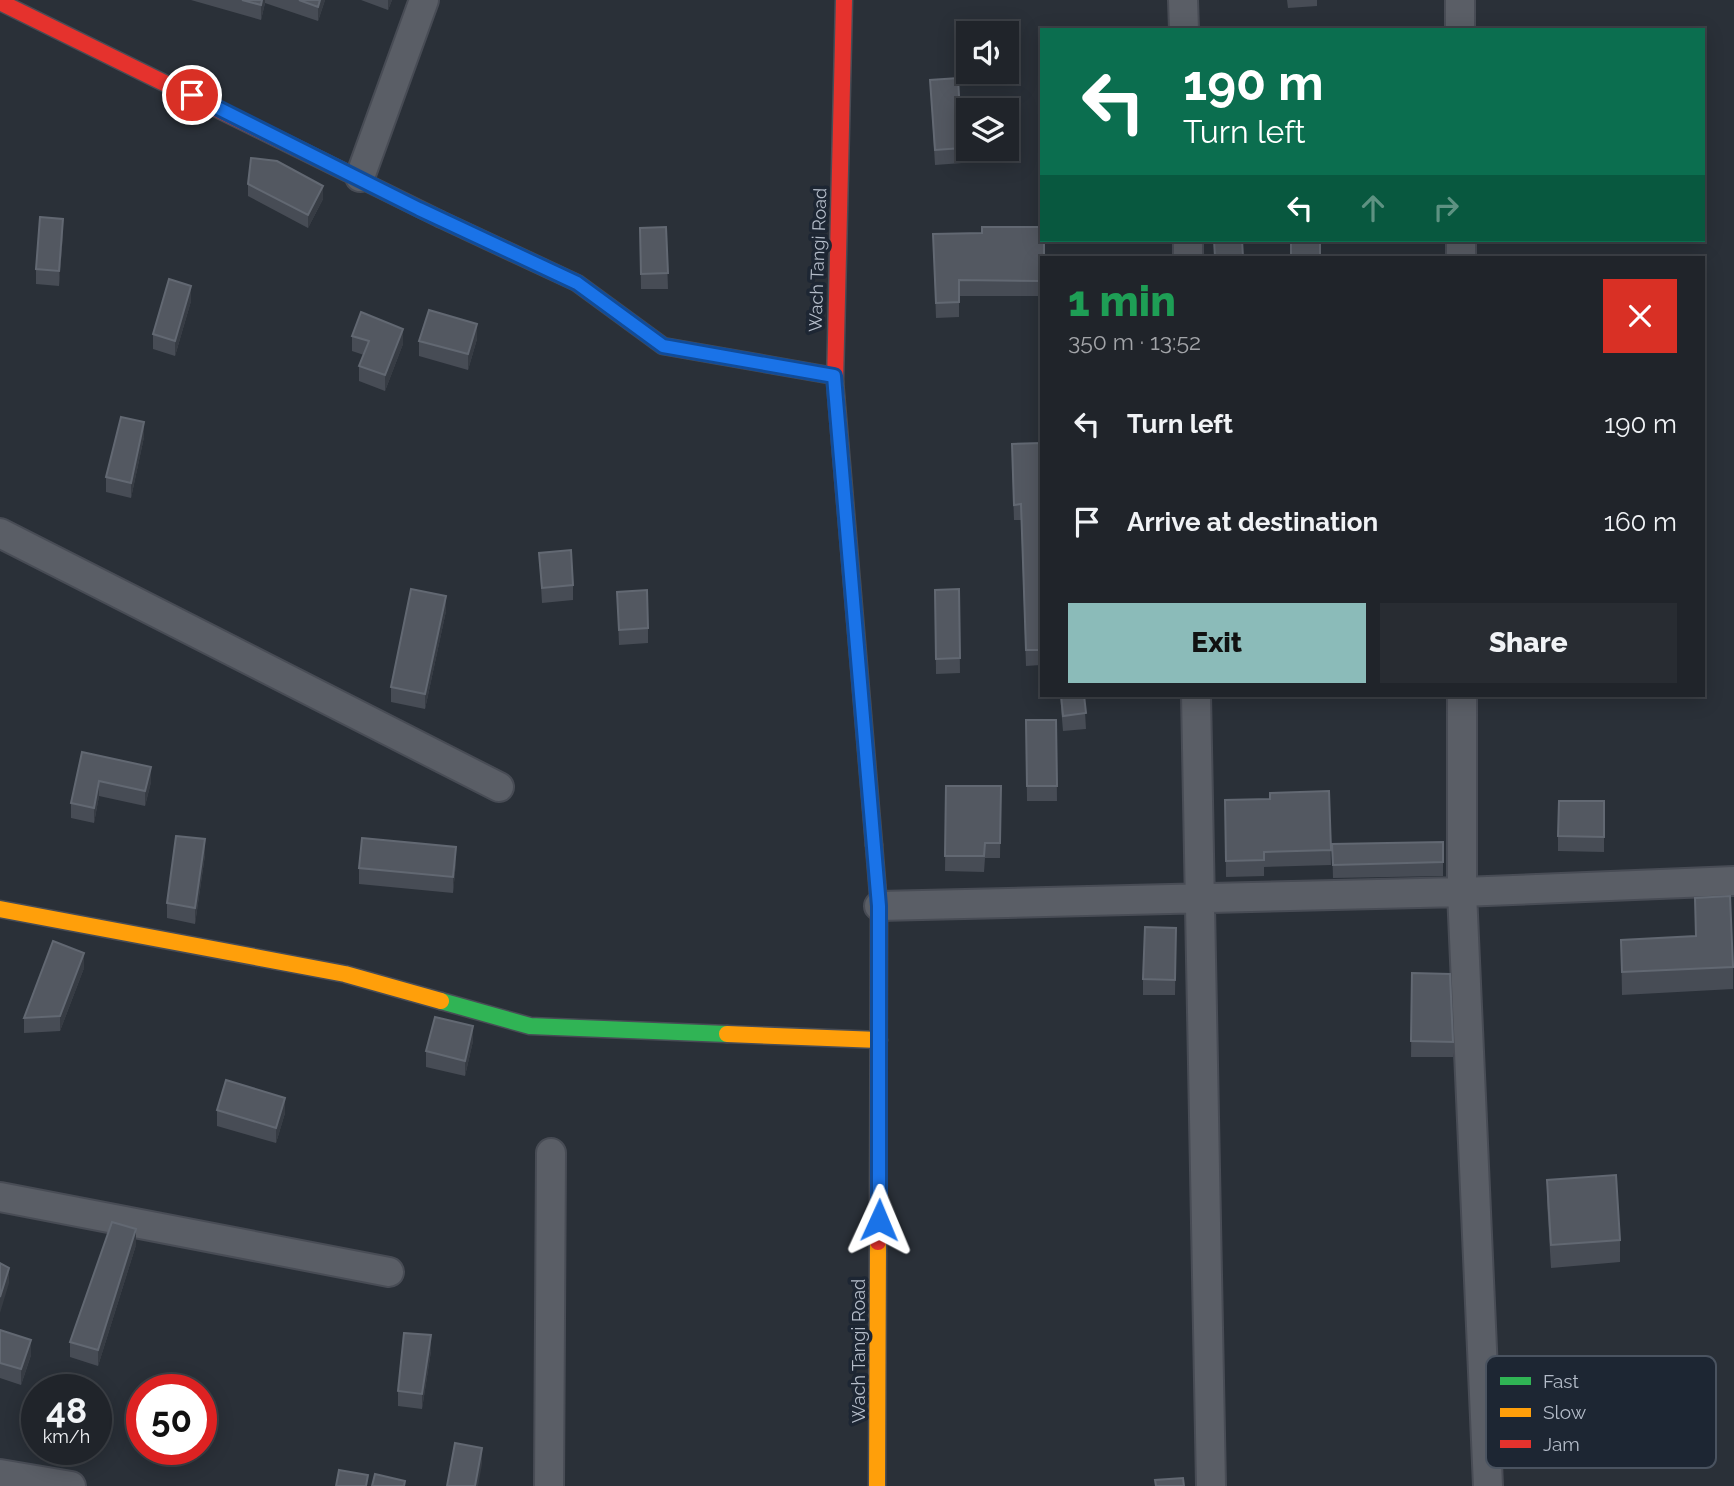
<!DOCTYPE html>
<html lang="en">
<head>
<meta charset="utf-8">
<style>
  :root { --surface:#20242a; --page:#282c32; --text:#f1f3f6; --muted:#a2a4a8; --line:#3d4147; --accent:#8bbbb9 }
  body { margin:0; font-family:Raleway,sans-serif; background:var(--page); color:var(--text); height:100vh; display:flex; flex-direction:column; font-size:26px; white-space:nowrap }
  * { box-sizing:border-box; margin:0 }
  p { font-size:23px; color:var(--muted) }
  .icon { flex:none; width:38px; height:38px; fill:none; stroke:currentColor; stroke-width:2; stroke-linecap:round; stroke-linejoin:round }
  .map { position:relative; flex:1; overflow:hidden }
  .panel { position:absolute; left:1040px; top:256px; width:665px; height:441px; display:flex; flex-direction:column; background:var(--surface); border-radius:0px; box-shadow:0 4px 18px #0003,0 0 0 2px var(--line) }
  .panel>* { flex:none }
  .guide { position:absolute; left:1040px; top:28px; width:665px; height:214px; border-radius:0px; box-shadow:0 4px 18px #0003,0 0 0 2px var(--line); background:#0b6e4f; color:#fff; overflow:hidden }
  .buttons { position:absolute; left:956px; top:21px; display:grid; gap:14px }
  .buttons a { display:grid; place-items:center; width:63px; height:63px; border-radius:0px; background:var(--surface); box-shadow:0 4px 18px #0003,0 0 0 2px var(--line); font-size:35px }
  .speed { position:absolute; left:21px; top:1374px; display:flex; gap:14px; font-size:35px; font-weight:700; text-align:center }
  .speed>* { display:grid; place-content:center; width:91px; height:91px; border-radius:50%; background:var(--surface); box-shadow:0 4px 18px #0003,0 0 0 2px var(--line); line-height:1 }
  .speed small { font-size:18px; font-weight:400 }
  .speed .limit { border:10px solid #d22; background:#fff; color:#111 }
  .pin { position:absolute; display:grid; place-items:center; width:60px; height:60px; color:#fff; margin:-30px; border:4px solid #fff; border-radius:50%; box-shadow:0 2px 7px #0007 }
  .me { position:absolute; width:77px; margin:-38px; rotate:1deg; stroke-linejoin:round; filter:drop-shadow(0 0 5px #0008) }
  .turn { display:flex; align-items:center; gap:24px; height:147px; padding:0 28px; font-size:32px }
  .turn .icon { width:91px; height:91px; stroke-width:2.5 }
  .turn b { display:block; font-size:49px; line-height:60px }
  .lanes { display:flex; align-items:center; height:66px; padding:0 28px; background:#0003; justify-content:center; gap:35px; direction:ltr }
  .lanes .off { opacity:.35 }
  .round { display:grid; place-items:center; flex:none; width:74px; height:74px; border-radius:0px; background:var(--page) }
  .summary { display:flex; align-items:center; justify-content:space-between; height:119px; padding:0 28px }
  h1 { font-size:42px; font-weight:800; line-height:52px; color:#1e9e55 }
  .primary-button { display:flex; gap:14px; margin-top:auto; padding:14px 28px }
  .primary-button a { flex:1; height:80px; border-radius:0px; background:var(--accent); color:#111; font-size:28px; font-weight:800; line-height:80px; text-align:center }
  .primary-button a+a { background:var(--page); color:var(--text) }
  ul { padding:0; list-style:none }
  li { display:flex; align-items:center; gap:21px; height:98px; padding:0 28px }
  li div { flex:1 }
  li b { display:block; font-size:26px }
  li em { font-style:normal }
  .map>svg:first-child { display:block }
</style>
</head>
<body>
<div class="map">
<svg width="1734" height="1486" viewBox="0 0 1734 1486">
  <rect width="100%" height="100%" fill="#2a3038"/>
  <g fill="none" stroke-linecap="round" stroke-linejoin="round">
    <defs>
      <path id="street" d="M 1183,0 L 1184,30
        M 1460,0 L 1460,30
        M 360,177 L 424,0
        M 1188,240 L 1188,257
        M 1461,240 L 1461,257
        M 0,533 L 499,787
        M 1196,695 L 1211,1486
        M 1462,695 L 1462,892 L 1488,1486
        M 879,906 L 1462,892 L 1734,881
        M 0,1197 L 389,1272
        M 0,1474 L 71,1486
        M 549,1486 L 551,1153"/>
      <path id="fast" d="M 441,1001 L 530,1026 L 727,1034"/>
      <path id="slow" d="M 440,219 L 577,283 L 663,346 L 834,376
        M 835,382 L 874,845
        M 0,909 L 345,974 L 441,1001
        M 727,1034 L 879,1040
        M 877,1486 L 878,1242"/>
      <path id="jam" d="M 0,2 L 440,219
        M 835,382 L 844,0
        M 874,845 L 879,906 L 878,1242"/>
    </defs>
    <use href="#street" stroke="#484c55" stroke-width="32"/>
    <use href="#fast" stroke="#484c55" stroke-width="19"/>
    <use href="#slow" stroke="#484c55" stroke-width="19"/>
    <use href="#jam" stroke="#484c55" stroke-width="19"/>
    <use href="#street" stroke="#5a5e66" stroke-width="28"/>
    <use href="#fast" stroke="#30b455" stroke-width="16"/>
    <use href="#slow" stroke="#ff9f0a" stroke-width="16"/>
    <use href="#jam" stroke="#e5322d" stroke-width="16"/>
  </g>
  <path fill="#474c55" d="M 191,0 L 325,0 L 318,21 L 265,3 L 261,20 Z
    M 361,0 L 392,0 L 388,10 Z
    M 1287,0 L 1317,0 L 1317,6 L 1288,8 Z
    M 930,80 L 962,148 L 962,163 L 935,165 Z
    M 248,184 L 323,199 L 308,228 L 248,196 Z
    M 666,227 L 668,289 L 641,289 L 640,228 Z
    M 63,234 L 59,286 L 36,284 L 36,269 Z
    M 933,234 L 1041,257 L 1041,296 L 959,296 L 959,317 L 936,318 Z
    M 191,301 L 175,356 L 153,349 L 153,334 Z
    M 352,336 L 403,344 L 385,391 L 359,381 L 359,366 L 364,355 L 352,351 Z
    M 477,339 L 468,370 L 419,356 L 419,341 Z
    M 144,437 L 131,498 L 106,492 L 106,477 Z
    M 1041,443 L 1041,665 L 1026,666 L 1021,520 L 1014,520 L 1012,460 Z
    M 539,553 L 573,585 L 573,600 L 542,603 Z
    M 959,589 L 960,673 L 936,674 L 935,590 Z
    M 617,592 L 648,628 L 648,643 L 619,645 Z
    M 446,611 L 425,709 L 391,702 L 391,687 Z
    M 1060,695 L 1084,695 L 1086,729 L 1063,731 Z
    M 1026,720 L 1056,720 L 1057,801 L 1027,801 Z
    M 82,752 L 151,782 L 145,806 L 99,796 L 94,823 L 71,818 L 71,803 Z
    M 946,786 L 1001,786 L 1000,858 L 985,858 L 984,872 L 945,871 Z
    M 1329,791 L 1331,865 L 1264,867 L 1264,876 L 1226,877 L 1225,800 L 1270,799 Z
    M 1604,801 L 1604,852 L 1558,851 L 1558,836 Z
    M 1443,842 L 1443,876 L 1333,878 L 1332,844 Z
    M 205,855 L 195,924 L 167,918 L 167,903 Z
    M 456,862 L 453,893 L 359,884 L 359,868 Z
    M 1695,898 L 1733,967 L 1733,989 L 1622,995 L 1621,940 L 1696,936 Z
    M 1176,928 L 1175,995 L 1143,995 L 1143,979 Z
    M 84,968 L 60,1031 L 24,1033 L 24,1018 Z
    M 1412,973 L 1453,1042 L 1453,1057 L 1411,1057 Z
    M 473,1041 L 465,1076 L 426,1067 L 426,1051 Z
    M 217,1110 L 285,1113 L 276,1143 L 217,1126 Z
    M 1547,1180 L 1620,1240 L 1620,1262 L 1551,1268 L 1547,1202 Z
    M 136,1245 L 98,1366 L 70,1357 L 70,1342 Z
    M 0,1330 L 31,1355 L 21,1385 L 0,1378 Z
    M 431,1351 L 422,1409 L 398,1406 L 398,1391 Z"/>
  <path fill="#373c44" d="M 262,0 L 265,0 L 265,3 L 261,20 L 261,5 Z
    M 320,0 L 325,0 L 318,21 L 318,7 Z
    M 388,0 L 392,0 L 388,10 Z
    M 323,186 L 323,199 L 308,228 L 308,215 Z
    M 63,219 L 63,234 L 59,286 L 59,271 Z
    M 191,286 L 191,301 L 175,356 L 175,341 Z
    M 477,324 L 477,339 L 468,370 L 468,354 Z
    M 403,329 L 403,344 L 385,391 L 385,375 Z
    M 144,422 L 144,437 L 131,498 L 131,483 Z
    M 446,596 L 446,611 L 425,709 L 425,694 Z
    M 151,767 L 151,782 L 145,806 L 145,791 Z
    M 99,781 L 99,796 L 94,823 L 94,808 Z
    M 205,839 L 205,855 L 195,924 L 195,908 Z
    M 456,847 L 456,862 L 453,893 L 453,877 Z
    M 84,953 L 84,968 L 60,1031 L 60,1016 Z
    M 473,1026 L 473,1041 L 465,1076 L 465,1061 Z
    M 285,1098 L 285,1113 L 276,1143 L 276,1128 Z
    M 136,1229 L 136,1245 L 98,1366 L 98,1350 Z
    M 9,1268 L 9,1283 L 0,1313 L 0,1297 Z
    M 431,1335 L 431,1351 L 422,1409 L 422,1394 Z
    M 31,1340 L 31,1355 L 21,1385 L 21,1369 Z
    M 482,1448 L 482,1464 L 478,1486 L 475,1486 Z"/>
  <path fill="#535861" stroke="#626872" stroke-width="2" d="M 242,0 L 262,0 L 261,5 Z
    M 299,0 L 320,0 L 318,7 Z
    M 958,78 L 962,148 L 935,150 L 930,80 Z
    M 251,158 L 277,161 L 323,186 L 308,215 L 248,184 Z
    M 40,217 L 63,219 L 59,271 L 36,269 Z
    M 666,227 L 668,273 L 641,274 L 640,228 Z
    M 982,227 L 1041,227 L 1041,240 L 1044,240 L 1044,257 L 1041,257 L 1041,281 L 959,280 L 959,302 L 936,303 L 933,234 L 982,233 Z
    M 1214,240 L 1242,240 L 1243,257 L 1215,257 Z
    M 1291,240 L 1320,240 L 1320,257 L 1291,257 Z
    M 169,279 L 191,286 L 175,341 L 153,334 Z
    M 429,310 L 477,324 L 468,354 L 419,341 Z
    M 361,312 L 403,329 L 385,375 L 359,366 L 369,341 L 352,336 Z
    M 121,417 L 144,422 L 131,483 L 106,477 Z
    M 1041,443 L 1041,650 L 1026,650 L 1021,504 L 1014,505 L 1012,444 Z
    M 571,550 L 573,585 L 542,588 L 539,553 Z
    M 411,589 L 446,596 L 425,694 L 391,687 Z
    M 959,589 L 960,658 L 936,659 L 935,590 Z
    M 647,590 L 648,628 L 619,630 L 617,592 Z
    M 1061,695 L 1084,695 L 1086,713 L 1063,716 Z
    M 1026,720 L 1056,720 L 1057,786 L 1027,786 Z
    M 82,752 L 151,767 L 145,791 L 99,781 L 94,808 L 71,803 Z
    M 946,786 L 1001,786 L 1000,843 L 985,843 L 984,856 L 945,856 Z
    M 1329,791 L 1331,850 L 1264,852 L 1264,860 L 1226,861 L 1225,800 L 1270,799 L 1270,793 Z
    M 1559,801 L 1604,801 L 1604,837 L 1558,836 Z
    M 176,836 L 205,839 L 195,908 L 167,903 Z
    M 362,838 L 456,847 L 453,877 L 359,868 Z
    M 1443,842 L 1443,862 L 1333,865 L 1332,844 Z
    M 1730,896 L 1733,967 L 1622,972 L 1621,940 L 1696,936 L 1695,898 Z
    M 1145,927 L 1176,928 L 1175,980 L 1143,979 Z
    M 53,941 L 84,953 L 60,1016 L 24,1018 Z
    M 1412,973 L 1450,974 L 1453,1042 L 1411,1041 Z
    M 435,1017 L 473,1026 L 465,1061 L 426,1051 Z
    M 226,1080 L 285,1098 L 276,1128 L 217,1110 Z
    M 1616,1175 L 1620,1240 L 1551,1245 L 1547,1180 Z
    M 112,1222 L 136,1229 L 98,1350 L 70,1342 Z
    M 0,1263 L 9,1268 L 0,1297 Z
    M 0,1330 L 31,1340 L 21,1369 L 0,1363 Z
    M 404,1333 L 431,1335 L 422,1394 L 398,1391 Z
    M 455,1443 L 482,1448 L 475,1486 L 447,1486 Z
    M 339,1470 L 368,1475 L 366,1486 L 336,1486 Z
    M 375,1474 L 405,1481 L 404,1486 L 372,1486 Z
    M 1183,1478 L 1184,1486 L 1156,1486 L 1155,1480 Z"/>
  <g fill="none" stroke-linecap="round" stroke-linejoin="round">
    <defs>
      <path id="route" d="M 192,95 L 419,209 L 577,283 L 663,346 L 834,376 L 879,906 L 879,1220"/>
    </defs>
    <use href="#route" stroke="#114b97" stroke-width="18"/>
    <use href="#route" stroke="#1a73e8" stroke-width="12"/>
  </g>
  <g text-anchor="middle" stroke-width="7" stroke-linejoin="round" paint-order="stroke">
    <g font-size="18" fill="#b4bcc9" stroke="#1d2633">
      <text transform="translate(818 260) rotate(-88)" y="6">Wach Tangi Road</text>
      <text transform="translate(859 1351) rotate(-90)" y="6">Wach Tangi Road</text>
    </g>
  </g>
  <rect x="1486" y="1356" width="230" height="112" rx="10" fill="#1d2633" stroke="#4a5360" stroke-width="2"/>
  <rect x="1500" y="1377" width="31" height="8" fill="#30b455"/>
  <rect x="1500" y="1408" width="31" height="9" fill="#ff9f0a"/>
  <rect x="1500" y="1440" width="31" height="8" fill="#e5322d"/>
  <g font-size="19" fill="#b4bcc9">
    <text x="1543" y="1388">Fast</text>
    <text x="1543" y="1419">Slow</text>
    <text x="1543" y="1451">Jam</text>
  </g>
</svg>
<div class="buttons">
<a><svg class="icon" aria-label="sound" viewBox="0 0 24 24"><path d="M4 9h4l5-4v14l-5-4H4zM17 9q2 3 0 6"/></svg></a>
<a><svg class="icon" aria-label="layers" viewBox="0 0 24 24"><path d="M12 4l9 5-9 5-9-5zM3 14l9 5 9-5"/></svg></a>
</div>
<div class="speed"><div>48<small>km/h</small></div><div class="limit">50</div></div>
<div class="pin" style="left:192px;top:95px;background:#d93025"><svg class="icon" aria-label="arrive" viewBox="0 0 24 24"><path d="M6 21V4h12l-3 4 3 4H6"/></svg></div>
<svg class="me" style="left:879px;top:1220px" viewBox="-20 -20 40 40"><path d="M0-17L14 15 0 8-14 15z" fill="#1a73e8" stroke="#fff" stroke-width="4"/></svg>
<div class="guide">
<div class="turn"><svg class="icon" aria-label="left" viewBox="0 0 24 24"><path d="M17 20v-9H6M10 6l-5 5 5 5"/></svg><div><b>190 m</b>Turn left</div></div>
<div class="lanes"><svg class="icon" aria-label="left" viewBox="0 0 24 24"><path d="M17 20v-9H6M10 6l-5 5 5 5"/></svg><svg class="icon off" aria-label="ahead" viewBox="0 0 24 24"><path d="M12 20V5M6 11l6-6 6 6"/></svg><svg class="icon off" aria-label="right" viewBox="0 0 24 24"><path d="M7 20v-9h11M14 6l5 5-5 5"/></svg></div>
</div>
<section class="panel">
<div class="summary"><div><h1>1 min</h1><p>350 m · 13:52</p></div><a class="round" style="background:#d93025;color:#fff"><svg class="icon" aria-label="close" viewBox="0 0 24 24"><path d="M6 6l12 12M18 6L6 18"/></svg></a></div>
<ul>
<li><svg class="icon" aria-label="left" viewBox="0 0 24 24"><path d="M17 20v-9H6M10 6l-5 5 5 5"/></svg><div><b>Turn left</b></div><em>190 m</em></li>
<li><svg class="icon" aria-label="arrive" viewBox="0 0 24 24"><path d="M6 21V4h12l-3 4 3 4H6"/></svg><div><b>Arrive at destination</b></div><em>160 m</em></li>
</ul>
<div class="primary-button"><a>Exit</a><a>Share</a></div>
</section>
</div>
</body>
</html>
